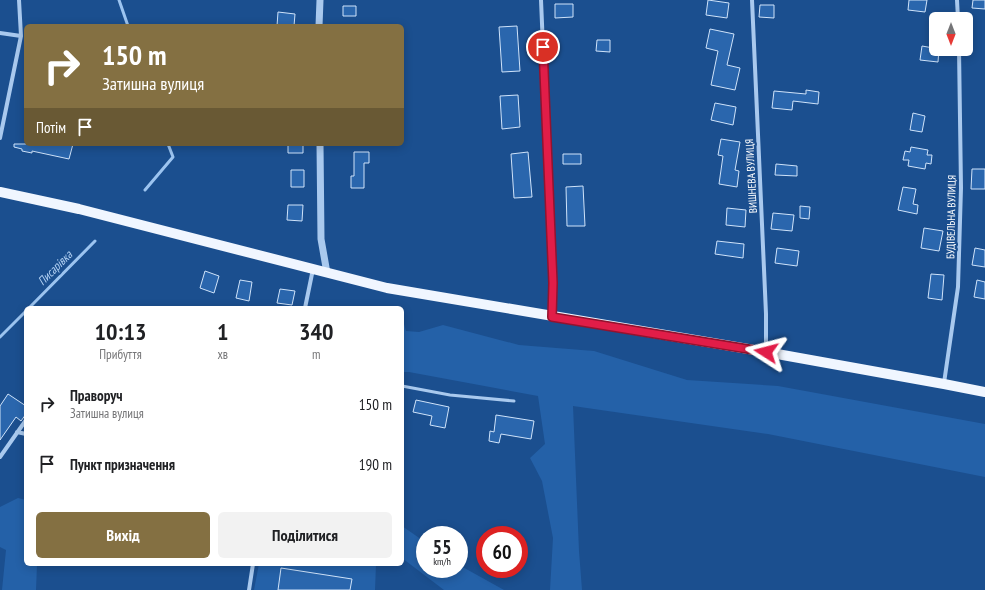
<!DOCTYPE html>
<html lang="uk">
<head>
<meta charset="utf-8">
<style>
  :root { --surface:#fff; --page:#f2f2f2; --text:#202124; --muted:#757577; --accent:#847042 }
  body { margin:0; font-family:"PT Sans Narrow",sans-serif; background:var(--page); color:var(--text); height:100vh; display:flex; flex-direction:column; font-size:15px; white-space:nowrap }
  * { box-sizing:border-box; margin:0 }
  p { font-size:13px; color:var(--muted) }
  .icon { flex:none; width:22px; height:22px; fill:none; stroke:currentColor; stroke-width:2; stroke-linecap:round; stroke-linejoin:round }
  .map { position:relative; flex:1; overflow:hidden }
  .panel { position:absolute; left:24px; top:306px; width:380px; height:260px; display:flex; flex-direction:column; background:var(--surface); border-radius:6px; box-shadow:0 2px 10px #0003 }
  .panel>* { flex:none }
  .banner { position:absolute; left:24px; top:24px; width:380px; height:122px; border-radius:6px; box-shadow:0 2px 10px #0003; background:#847042; color:#fff; overflow:hidden }
  .needle { width:26px; rotate:180deg }
  .controls { position:absolute; left:929px; top:12px; display:grid; gap:8px }
  .controls a { display:grid; place-items:center; width:44px; height:44px; border-radius:6px; background:var(--surface); box-shadow:0 2px 10px #0003; font-size:20px }
  .speed { position:absolute; left:416px; top:526px; display:flex; gap:8px; font-size:20px; font-weight:700; text-align:center }
  .speed>* { display:grid; place-content:center; width:52px; height:52px; border-radius:50%; background:var(--surface); box-shadow:0 2px 10px #0003; line-height:1 }
  .speed small { font-size:10px; font-weight:400 }
  .speed .limit { border:6px solid #d22; background:#fff; color:#111 }
  .pin { position:absolute; display:grid; place-items:center; width:34px; height:34px; color:#fff; margin:-17px; border:2px solid #fff; border-radius:50%; box-shadow:0 1px 4px #0007 }
  .me { position:absolute; width:44px; margin:-22px; rotate:279deg; stroke-linejoin:round; filter:drop-shadow(0 0 3px #0008) }
  .turn { display:flex; align-items:center; gap:14px; height:84px; padding:0 12px; font-size:18px }
  .turn .icon { width:52px; height:52px; stroke-width:2.5 }
  .turn b { display:block; font-size:28px; line-height:34px }
  .then { display:flex; align-items:center; height:38px; padding:0 12px; background:#0003; gap:8px; font-size:15px }
  .eta { display:flex; justify-content:space-evenly; align-items:center; height:68px; text-align:center }
  .eta b { font-size:24px; font-weight:600; line-height:28px }
  .cta { display:flex; gap:8px; margin-top:auto; padding:8px 12px }
  .cta a { flex:1; height:46px; border-radius:6px; background:var(--accent); color:#fff; font-size:16px; font-weight:600; line-height:46px; text-align:center }
  .cta a+a { background:var(--page); color:var(--text) }
  ul { padding:0; list-style:none }
  li { display:flex; align-items:center; gap:12px; height:60px; padding:0 12px }
  li div { flex:1 }
  li b { display:block; font-size:15px }
  li em { font-style:normal }
  .map>svg:first-child { display:block }
</style>
</head>
<body>
<div class="map">
<svg width="985" height="590" viewBox="0 0 985 590">
  <rect width="100%" height="100%" fill="#1b4f8f"/>
  <path fill="#2461a8" d="M 402,317 L 406,331 L 419,332 L 443,325 L 519,345 L 594,351 L 687,380 L 778,386 L 985,424 L 985,477 L 768,434 L 573,406 L 579,551 L 582,590 L 550,590 L 553,538 L 542,481 L 530,458 L 545,444 L 538,396 L 409,372 L 402,372 Z
    M 18,498 L 26,500 L 26,564 L 37,564 L 36,590 L 2,590 L 6,550 L 0,547 L 0,507 Z
    M 402,526 L 425,542 L 425,569 L 459,569 L 459,565 L 504,590 L 444,590 L 402,558 Z
    M 259,564 L 376,564 L 375,590 L 254,590 Z"/>
  <g fill="none" stroke-linecap="round" stroke-linejoin="round">
    <path stroke="#9cc4f0" stroke-width="3" d="M 119,0 L 128,26
      M 145,190 L 173,157 L 168,144
      M 29,308 L 95,241
      M 0,337 L 26,311"/>
  </g>
  <path fill="#2a66ad" stroke="#cfe3fa" d="M 708,0 L 729,3 L 727,18 L 706,15 Z
    M 909,0 L 927,0 L 925,12 L 908,10 Z
    M 973,0 L 985,0 L 985,9 L 972,8 Z
    M 555,4 L 573,4 L 573,17 L 555,18 Z
    M 760,5 L 774,5 L 774,18 L 759,17 Z
    M 343,6 L 356,6 L 356,16 L 343,16 Z
    M 278,12 L 295,14 L 294,26 L 277,26 Z
    M 517,26 L 520,71 L 502,72 L 499,27 Z
    M 710,29 L 734,34 L 727,65 L 740,68 L 735,90 L 711,85 L 718,51 L 706,48 Z
    M 597,40 L 610,40 L 610,52 L 596,51 Z
    M 922,46 L 939,49 L 938,62 L 920,60 Z
    M 806,90 L 819,92 L 818,104 L 793,101 L 792,110 L 772,108 L 774,91 L 806,94 Z
    M 518,95 L 520,127 L 502,129 L 500,96 Z
    M 715,103 L 736,107 L 733,125 L 711,120 Z
    M 913,113 L 925,116 L 922,132 L 910,130 Z
    M 721,139 L 740,142 L 735,170 L 739,171 L 737,187 L 719,184 L 723,156 L 718,155 Z
    M 14,144 L 73,144 L 69,159 L 32,151 L 32,153 L 22,151 L 22,149 L 14,147 Z
    M 288,144 L 303,144 L 303,153 L 288,153 Z
    M 911,147 L 928,150 L 927,155 L 932,155 L 931,164 L 926,163 L 925,169 L 908,166 L 909,160 L 903,160 L 905,151 L 910,152 Z
    M 354,152 L 369,152 L 369,163 L 364,163 L 364,188 L 351,188 L 351,176 L 354,176 Z
    M 528,152 L 532,197 L 514,198 L 511,154 Z
    M 563,154 L 581,154 L 581,164 L 563,164 Z
    M 776,164 L 797,166 L 797,176 L 775,175 Z
    M 972,169 L 985,169 L 985,189 L 971,189 Z
    M 291,170 L 304,170 L 304,187 L 291,187 Z
    M 583,186 L 585,226 L 567,226 L 566,187 Z
    M 903,187 L 916,189 L 913,204 L 918,205 L 917,214 L 898,210 Z
    M 288,205 L 303,205 L 302,221 L 287,220 Z
    M 800,206 L 810,207 L 809,219 L 800,218 Z
    M 727,208 L 746,210 L 745,227 L 726,225 Z
    M 773,213 L 794,215 L 792,231 L 771,229 Z
    M 924,228 L 943,231 L 939,251 L 921,248 Z
    M 717,241 L 744,244 L 743,258 L 715,254 Z
    M 777,248 L 799,251 L 797,266 L 775,263 Z
    M 975,248 L 985,250 L 985,267 L 972,265 Z
    M 205,271 L 219,276 L 214,293 L 200,288 Z
    M 931,274 L 944,275 L 942,300 L 928,298 Z
    M 240,280 L 252,282 L 249,301 L 236,298 Z
    M 977,280 L 985,282 L 985,299 L 974,297 Z
    M 280,289 L 295,291 L 292,305 L 277,303 Z
    M 8,394 L 26,406 L 26,414 L 21,421 L 16,417 L 0,440 L 0,406 Z
    M 416,400 L 449,407 L 445,428 L 430,425 L 432,416 L 413,412 Z
    M 496,415 L 534,421 L 531,439 L 501,434 L 499,443 L 489,441 L 490,431 L 494,432 Z
    M 281,568 L 352,579 L 350,590 L 278,590 Z"/>
  <g fill="none" stroke-linecap="round" stroke-linejoin="round">
    <path stroke="#a9c9ee" stroke-width="3" d="M 402,386 L 450,395 L 514,401"/>
    <path stroke="#a9c9ee" stroke-width="4" d="M 541,0 L 553,283 L 552,316
      M 752,0 L 766,314 L 766,351
      M 957,0 L 958,19
      M 0,33 L 21,36
      M 0,138 L 21,36 L 19,0
      M 305,308 L 313,269
      M 944,383 L 958,287 L 961,188 L 959,49
      M 17,432 L 26,434
      M 0,457 L 26,420
      M 249,590 L 253,564"/>
    <path stroke="#a9c9ee" stroke-width="7" d="M 319,26 L 320,0
      M 320,144 L 321,239 L 327,273"/>
    <path stroke="#f0f6ff" stroke-width="10" d="M 0,192 L 79,209 L 387,288 L 766,352 L 944,384 L 985,392"/>
  </g>
  <g fill="none" stroke-linecap="round" stroke-linejoin="round">
    <defs>
      <path id="route" d="M 543,47 L 553,283 L 552,317 L 766,352"/>
    </defs>
    <use href="#route" stroke="#92132f" stroke-width="10"/>
    <use href="#route" stroke="#e11d48" stroke-width="7"/>
  </g>
  <g text-anchor="middle" stroke-width="4" stroke-linejoin="round" paint-order="stroke">
    <g font-size="11" fill="#fff" stroke="#1b4f8f">
      <text transform="translate(751 176) rotate(-93)" y="4">ВИШНЕВА ВУЛИЦЯ</text>
      <text transform="translate(951 217) rotate(-89)" y="4">БУДІВЕЛЬНА ВУЛИЦЯ</text>
    </g>
    <g font-size="12" font-style="italic" fill="#b5d3f5" stroke="#1b4f8f">
      <text transform="translate(55 268) rotate(-45)" y="4">Писарівка</text>
    </g>
  </g>
</svg>
<div class="controls">
<a><svg class="needle" viewBox="-14 -14 28 28"><path d="M0-13l5 13h-10z" fill="#e53935"/><path d="M0 13l5-13h-10z" fill="#757577"/></svg></a>
</div>
<div class="speed"><div>55<small>km/h</small></div><div class="limit">60</div></div>
<div class="pin" style="left:543px;top:47px;background:#d93025"><svg class="icon" aria-label="arrive" viewBox="0 0 24 24"><path d="M6 21V4h12l-3 4 3 4H6"/></svg></div>
<svg class="me" style="left:766px;top:352px" viewBox="-20 -20 40 40"><path d="M0-17L14 15 0 8-14 15z" fill="#e11d48" stroke="#fff" stroke-width="4"/></svg>
<div class="banner">
<div class="turn"><svg class="icon" aria-label="right" viewBox="0 0 24 24"><path d="M7 20v-9h11M14 6l5 5-5 5"/></svg><div><b>150 m</b>Затишна вулиця</div></div>
<div class="then">Потім<svg class="icon" aria-label="arrive" viewBox="0 0 24 24"><path d="M6 21V4h12l-3 4 3 4H6"/></svg></div>
</div>
<section class="panel">
<div class="eta">
<div><b>10:13</b><p>Прибуття</p></div>
<div><b>1</b><p>хв</p></div>
<div><b>340</b><p>m</p></div>
</div>
<ul>
<li><svg class="icon" aria-label="right" viewBox="0 0 24 24"><path d="M7 20v-9h11M14 6l5 5-5 5"/></svg><div><b>Праворуч</b><p>Затишна вулиця</p></div><em>150 m</em></li>
<li><svg class="icon" aria-label="arrive" viewBox="0 0 24 24"><path d="M6 21V4h12l-3 4 3 4H6"/></svg><div><b>Пункт призначення</b></div><em>190 m</em></li>
</ul>
<div class="cta"><a>Вихід</a><a>Поділитися</a></div>
</section>
</div>
</body>
</html>
